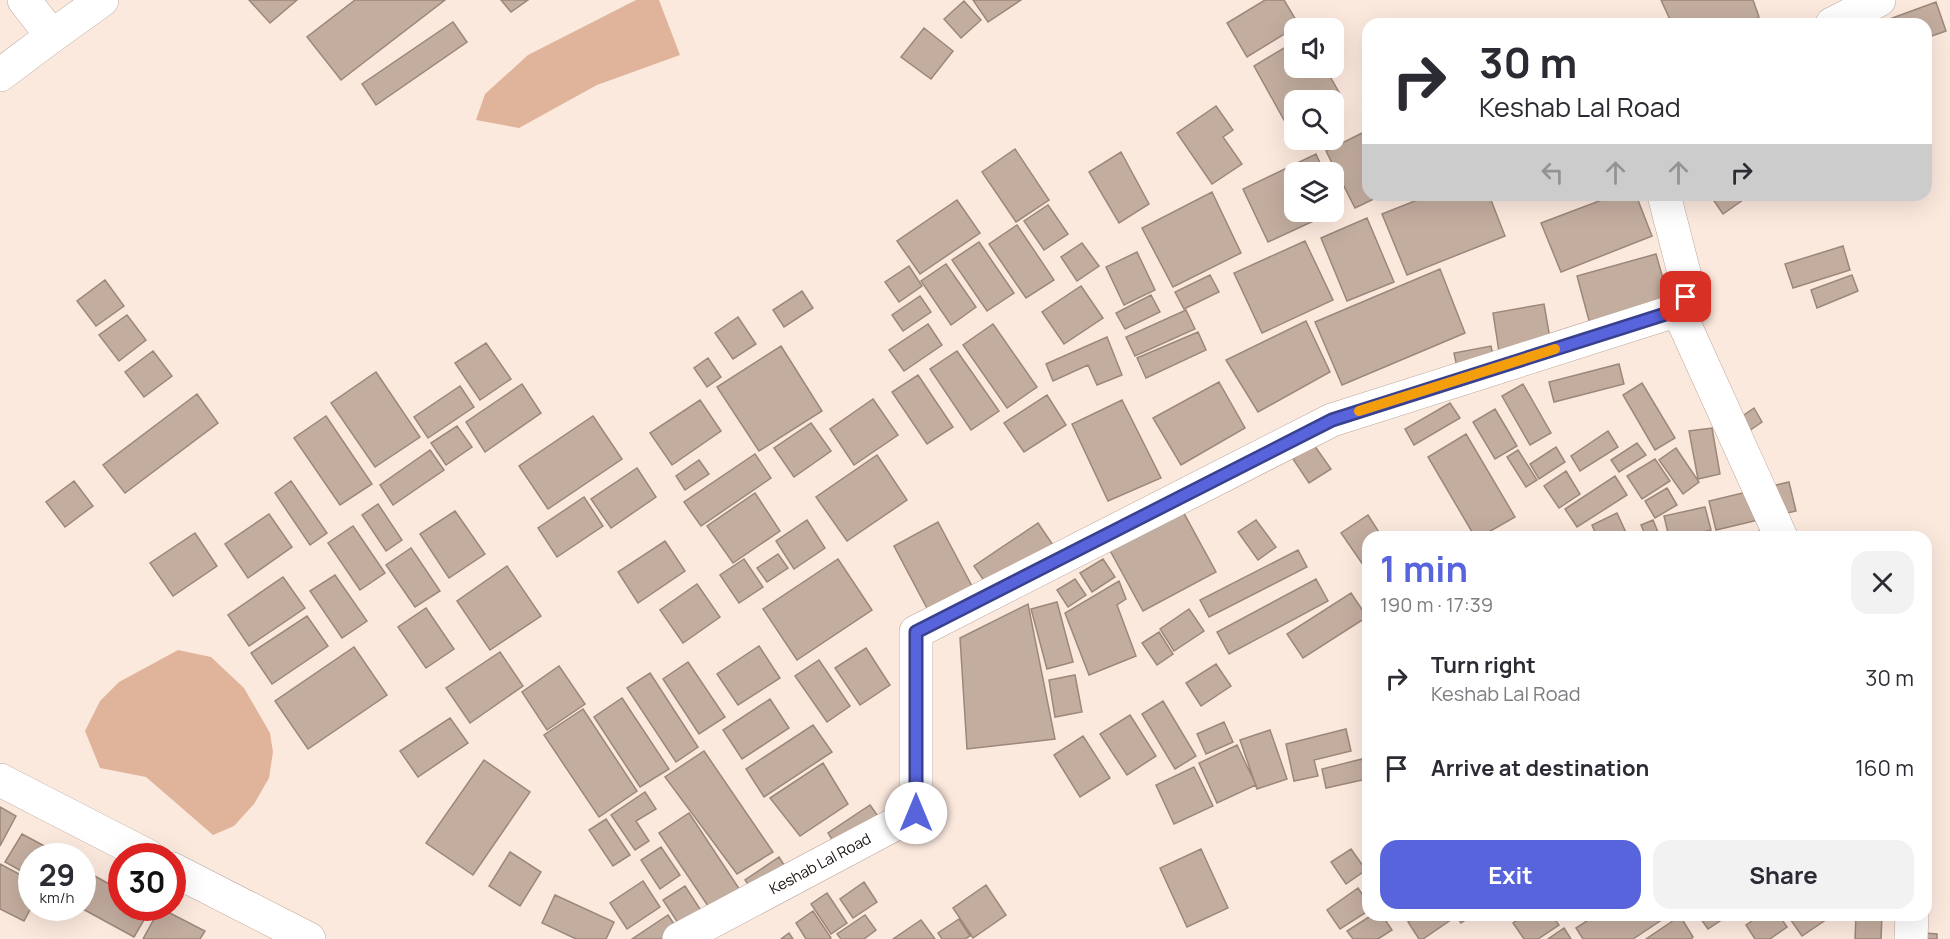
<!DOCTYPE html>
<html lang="en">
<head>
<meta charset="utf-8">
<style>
  :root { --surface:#fff; --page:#f2f2f3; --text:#2b2b33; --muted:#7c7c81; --accent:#5764db }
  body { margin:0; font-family:Manrope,sans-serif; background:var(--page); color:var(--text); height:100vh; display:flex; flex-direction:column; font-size:22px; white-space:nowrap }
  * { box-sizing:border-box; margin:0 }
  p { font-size:20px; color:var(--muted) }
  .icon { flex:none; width:33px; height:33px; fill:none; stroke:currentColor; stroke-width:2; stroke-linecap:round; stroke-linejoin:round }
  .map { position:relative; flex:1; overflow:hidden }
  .sheet { position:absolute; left:1362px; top:531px; width:570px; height:390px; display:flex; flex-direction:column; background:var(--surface); border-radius:18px; box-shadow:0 6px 24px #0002 }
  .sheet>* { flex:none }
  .guide { position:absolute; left:1362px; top:18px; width:570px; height:183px; border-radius:18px; box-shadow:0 6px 24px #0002; background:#fff; color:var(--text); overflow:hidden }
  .controls { position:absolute; left:1284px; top:18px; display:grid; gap:12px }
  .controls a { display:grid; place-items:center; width:60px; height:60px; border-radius:12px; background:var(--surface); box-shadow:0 6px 24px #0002; font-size:30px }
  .speed { position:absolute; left:18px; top:843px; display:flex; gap:12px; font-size:30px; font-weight:700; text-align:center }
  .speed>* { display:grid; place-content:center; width:78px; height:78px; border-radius:50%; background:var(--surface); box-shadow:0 6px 24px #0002; line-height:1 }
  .speed small { font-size:15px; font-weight:400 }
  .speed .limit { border:9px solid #d22; background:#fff; color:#111 }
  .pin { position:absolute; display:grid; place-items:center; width:51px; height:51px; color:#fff; margin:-26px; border-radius:12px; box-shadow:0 3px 9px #0006 }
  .me { position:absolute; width:66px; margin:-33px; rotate:0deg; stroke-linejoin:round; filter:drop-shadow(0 0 4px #0008) }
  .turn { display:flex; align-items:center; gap:21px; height:126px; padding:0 18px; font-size:27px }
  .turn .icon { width:78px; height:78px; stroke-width:2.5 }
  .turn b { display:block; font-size:42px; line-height:51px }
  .lanes { display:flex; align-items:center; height:57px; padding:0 18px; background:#0003; justify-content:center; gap:30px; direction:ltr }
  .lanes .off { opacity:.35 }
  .round { display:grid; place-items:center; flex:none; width:63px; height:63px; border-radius:18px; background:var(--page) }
  .headline { display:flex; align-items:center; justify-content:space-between; height:102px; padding:0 18px }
  h1 { font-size:36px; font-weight:700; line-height:45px; color:var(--accent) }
  .primary-button { display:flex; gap:12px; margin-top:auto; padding:12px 18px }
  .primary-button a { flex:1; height:69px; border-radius:18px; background:var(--accent); color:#fff; font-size:24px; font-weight:700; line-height:69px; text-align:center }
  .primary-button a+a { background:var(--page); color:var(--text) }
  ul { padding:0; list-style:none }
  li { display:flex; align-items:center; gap:18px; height:90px; padding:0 18px }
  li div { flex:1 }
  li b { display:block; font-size:22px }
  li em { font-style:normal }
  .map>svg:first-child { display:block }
</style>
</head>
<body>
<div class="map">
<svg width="1950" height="939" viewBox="0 0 1950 939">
  <rect width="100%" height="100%" fill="#fce9de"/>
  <path fill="#e0b49a" d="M 636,0 L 659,0 L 680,55 L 597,85 L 519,128 L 476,120 L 485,94 L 528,55 Z
    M 178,650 L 211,657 L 244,688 L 270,733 L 273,752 L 269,778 L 254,804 L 234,826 L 213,835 L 146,777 L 100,768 L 85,731 L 100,701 L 119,682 Z"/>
  <path fill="#c3ad9f" stroke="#9c877a" stroke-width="1.5" d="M 249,0 L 297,0 L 270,23 Z
    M 355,0 L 445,0 L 341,80 L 307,37 Z
    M 501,0 L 528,0 L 511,12 Z
    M 973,0 L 1021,0 L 988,22 Z
    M 1265,0 L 1284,0 L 1299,25 L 1247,57 L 1227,23 Z
    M 1661,0 L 1753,0 L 1759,17 L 1747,24 L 1672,24 Z
    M 964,1 L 981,20 L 961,38 L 944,19 Z
    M 1936,2 L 1946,31 L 1926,38 L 1926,24 L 1876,24 Z
    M 453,22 L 467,42 L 376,105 L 362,84 Z
    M 924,28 L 953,51 L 931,79 L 901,57 Z
    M 1294,42 L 1294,68 L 1325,68 L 1340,94 L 1326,100 L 1294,100 L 1294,115 L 1284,120 L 1254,66 Z
    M 1216,106 L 1233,130 L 1223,137 L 1242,164 L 1212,184 L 1177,133 Z
    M 1368,130 L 1368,195 L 1382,195 L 1355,208 L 1326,151 Z
    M 1015,149 L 1049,200 L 1016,222 L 982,172 Z
    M 1121,152 L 1149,204 L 1119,223 L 1089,172 Z
    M 1316,154 L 1324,172 L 1294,172 L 1294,212 L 1333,212 L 1268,242 L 1243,189 Z
    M 1212,192 L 1241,253 L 1173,287 L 1142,228 Z
    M 1334,192 L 1341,208 L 1334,211 Z
    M 1430,195 L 1489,195 L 1505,236 L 1407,275 L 1382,214 Z
    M 1615,195 L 1636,195 L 1652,236 L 1561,272 L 1541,223 Z
    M 1710,195 L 1750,195 L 1723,214 Z
    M 957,200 L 980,233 L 920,274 L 897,241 Z
    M 1048,205 L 1068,234 L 1044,250 L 1024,221 Z
    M 1367,218 L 1394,282 L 1347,301 L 1321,238 Z
    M 1017,225 L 1054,280 L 1026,298 L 989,244 Z
    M 1305,241 L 1333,300 L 1262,333 L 1234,273 Z
    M 979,242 L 1014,293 L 987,311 L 952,260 Z
    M 1082,243 L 1099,266 L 1077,281 L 1061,257 Z
    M 1843,246 L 1850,270 L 1793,288 L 1785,264 Z
    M 1137,252 L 1155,290 L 1124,305 L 1106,267 Z
    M 1656,254 L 1674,317 L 1594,339 L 1577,276 Z
    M 946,264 L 976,307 L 951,325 L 921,281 Z
    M 909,266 L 922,286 L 899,302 L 885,282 Z
    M 1440,269 L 1465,333 L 1342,385 L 1315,322 Z
    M 1210,275 L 1219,292 L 1184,309 L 1175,292 Z
    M 1852,275 L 1858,291 L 1817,308 L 1811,290 Z
    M 105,280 L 124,306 L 96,326 L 77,301 Z
    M 1081,286 L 1103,318 L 1064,344 L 1042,312 Z
    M 802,291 L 813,308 L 784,327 L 773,310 Z
    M 1151,295 L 1160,312 L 1125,329 L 1116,313 Z
    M 920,296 L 931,312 L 903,331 L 892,315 Z
    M 1544,304 L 1552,350 L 1500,358 L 1493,313 Z
    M 1186,310 L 1195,329 L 1135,356 L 1126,337 Z
    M 127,315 L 146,340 L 119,361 L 99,335 Z
    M 738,317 L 756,344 L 733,359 L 715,333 Z
    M 1306,321 L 1330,372 L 1258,412 L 1226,360 Z
    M 928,324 L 942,345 L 904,371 L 889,350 Z
    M 993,324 L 1037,387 L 1007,408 L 963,345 Z
    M 1198,332 L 1206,350 L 1146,378 L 1137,358 Z
    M 1107,337 L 1122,375 L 1097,385 L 1088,365 L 1053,381 L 1046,364 Z
    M 486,343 L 511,379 L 480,400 L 455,363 Z
    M 781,346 L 822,411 L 759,451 L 717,387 Z
    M 1491,346 L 1495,365 L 1458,372 L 1454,353 Z
    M 153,351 L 172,376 L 144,397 L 125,372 Z
    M 957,351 L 999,411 L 971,430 L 930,369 Z
    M 708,358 L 721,377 L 707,387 L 694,368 Z
    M 1619,364 L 1624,384 L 1554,402 L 1549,382 Z
    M 376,372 L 420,437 L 375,467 L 331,403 Z
    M 918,375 L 953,427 L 927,444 L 892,392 Z
    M 1219,382 L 1245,428 L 1181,465 L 1153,418 Z
    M 1642,383 L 1675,438 L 1655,450 L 1623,395 Z
    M 522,384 L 541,413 L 485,452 L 466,422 Z
    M 1523,384 L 1551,433 L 1530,445 L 1502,396 Z
    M 460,386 L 474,407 L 428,438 L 414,417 Z
    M 197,394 L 218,423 L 125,493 L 103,465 Z
    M 1047,395 L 1066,425 L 1024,452 L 1004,423 Z
    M 873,399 L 898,435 L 854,465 L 830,429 Z
    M 700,400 L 721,431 L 672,465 L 650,433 Z
    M 1122,400 L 1161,478 L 1108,501 L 1072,424 Z
    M 1450,403 L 1460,418 L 1414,445 L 1405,429 Z
    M 1754,408 L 1762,422 L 1737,439 L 1728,426 Z
    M 1495,409 L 1517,446 L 1495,459 L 1473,422 Z
    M 326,416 L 372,484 L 340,505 L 294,438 Z
    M 593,416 L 622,459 L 548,509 L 519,466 Z
    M 811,423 L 831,451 L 794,477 L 774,448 Z
    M 457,426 L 472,447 L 446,465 L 431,443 Z
    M 1712,428 L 1720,474 L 1698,479 L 1689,431 Z
    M 1608,431 L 1618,447 L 1580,471 L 1571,456 Z
    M 1466,434 L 1515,517 L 1480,537 L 1475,537 L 1428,457 Z
    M 1637,443 L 1646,455 L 1619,472 L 1611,460 Z
    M 1314,445 L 1331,469 L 1309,483 L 1293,459 Z
    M 1556,447 L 1565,462 L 1539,479 L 1530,464 Z
    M 1676,448 L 1699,482 L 1683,494 L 1659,460 Z
    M 430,450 L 444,470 L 393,505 L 380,485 Z
    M 1518,450 L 1537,480 L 1526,487 L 1507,457 Z
    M 755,454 L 771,478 L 701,526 L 684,502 Z
    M 877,455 L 907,500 L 847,541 L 816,497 Z
    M 1655,459 L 1670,481 L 1642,499 L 1627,476 Z
    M 699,460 L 709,474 L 685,490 L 676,476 Z
    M 637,468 L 656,497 L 611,528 L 591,499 Z
    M 1566,471 L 1580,494 L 1559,508 L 1544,486 Z
    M 1615,476 L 1627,495 L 1577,527 L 1565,509 Z
    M 74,481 L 93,506 L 65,527 L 46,502 Z
    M 291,481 L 327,533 L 310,545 L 275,493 Z
    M 1789,482 L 1796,511 L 1716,530 L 1709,501 Z
    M 1667,488 L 1677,505 L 1655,518 L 1645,501 Z
    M 755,493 L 780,531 L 733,563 L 707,526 Z
    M 584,497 L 603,526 L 557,557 L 538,528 Z
    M 378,504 L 402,540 L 386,551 L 362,515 Z
    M 1180,506 L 1216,572 L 1143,611 L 1107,545 Z
    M 1705,507 L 1711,530 L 1683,537 L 1669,537 L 1664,516 Z
    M 455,511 L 485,554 L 449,578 L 420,534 Z
    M 1617,513 L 1628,537 L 1597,537 L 1592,525 Z
    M 269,514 L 292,547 L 248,578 L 225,544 Z
    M 1368,515 L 1382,537 L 1368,537 L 1368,567 L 1366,569 L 1341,533 Z
    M 807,520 L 825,548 L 794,569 L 776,541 Z
    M 1256,520 L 1276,547 L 1258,560 L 1238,532 Z
    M 1653,520 L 1660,537 L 1646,537 L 1641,525 Z
    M 938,522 L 973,588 L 929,612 L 894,546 Z
    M 1038,523 L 1053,545 L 989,588 L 974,566 Z
    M 1788,523 L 1791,537 L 1739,537 Z
    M 353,526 L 385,573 L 360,590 L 328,543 Z
    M 195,533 L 217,566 L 173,596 L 150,563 Z
    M 665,541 L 685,571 L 638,603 L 618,572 Z
    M 411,548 L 440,591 L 415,607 L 386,565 Z
    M 1298,550 L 1307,567 L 1209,617 L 1200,600 Z
    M 778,554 L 788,568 L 767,582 L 757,568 Z
    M 744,559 L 763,587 L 739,603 L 720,575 Z
    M 838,559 L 872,610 L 797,660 L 763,609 Z
    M 1103,559 L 1115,577 L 1092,592 L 1080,573 Z
    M 507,566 L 541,616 L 490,650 L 457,601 Z
    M 335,575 L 367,621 L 342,638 L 310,591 Z
    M 283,577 L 305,608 L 249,646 L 228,615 Z
    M 1075,579 L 1086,595 L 1068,607 L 1057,590 Z
    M 1316,579 L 1328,601 L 1229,654 L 1217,632 Z
    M 1119,581 L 1126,599 L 1117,605 L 1136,656 L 1089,675 L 1065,613 Z
    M 697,584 L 720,617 L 683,643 L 660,610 Z
    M 1351,593 L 1367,617 L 1303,658 L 1287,634 Z
    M 1057,602 L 1073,662 L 1047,669 L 1031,609 Z
    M 1028,604 L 1055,739 L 967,749 L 960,638 Z
    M 426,608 L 454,649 L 426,668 L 398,627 Z
    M 1189,609 L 1204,631 L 1174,651 L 1160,629 Z
    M 307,616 L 328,646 L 272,684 L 251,653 Z
    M 1159,632 L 1173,654 L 1157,665 L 1142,643 Z
    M 759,646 L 780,678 L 738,705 L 717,674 Z
    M 354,647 L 387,695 L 308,749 L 275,701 Z
    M 866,648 L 890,685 L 860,705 L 835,668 Z
    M 500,652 L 523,686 L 470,723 L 446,688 Z
    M 819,660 L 850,706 L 827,722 L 795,676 Z
    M 688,662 L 725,717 L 699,734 L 663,679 Z
    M 1216,664 L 1231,686 L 1201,706 L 1186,683 Z
    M 559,666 L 585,704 L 547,730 L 522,692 Z
    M 650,673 L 698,747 L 676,762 L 627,688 Z
    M 1075,675 L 1082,712 L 1055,717 L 1049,680 Z
    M 622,698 L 669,769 L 640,787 L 594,717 Z
    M 770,699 L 789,728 L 742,759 L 723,730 Z
    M 1163,701 L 1196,756 L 1175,769 L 1142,714 Z
    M 583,709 L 637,791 L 599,817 L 544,735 Z
    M 1130,715 L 1156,756 L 1127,775 L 1100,734 Z
    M 450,718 L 468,743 L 418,777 L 400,751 Z
    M 1224,722 L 1233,742 L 1206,754 L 1197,734 Z
    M 813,725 L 832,752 L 764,797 L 746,769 Z
    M 1346,729 L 1351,751 L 1314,760 L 1318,776 L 1294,781 L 1286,744 Z
    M 1270,730 L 1287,779 L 1257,789 L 1240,740 Z
    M 1083,736 L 1110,778 L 1080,797 L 1054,755 Z
    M 1237,745 L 1256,785 L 1217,803 L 1199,763 Z
    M 704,751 L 773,852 L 737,874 L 665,777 Z
    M 1362,759 L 1367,779 L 1326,788 L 1322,769 Z
    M 484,760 L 530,792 L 473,875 L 426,843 Z
    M 823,763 L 848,804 L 800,836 L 770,798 Z
    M 1194,767 L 1213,806 L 1174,824 L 1156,785 Z
    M 645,792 L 656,809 L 636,821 L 649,841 L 635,850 L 611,815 Z
    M 870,805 L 885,826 L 842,855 L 828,833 Z
    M 0,807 L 16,816 L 0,846 Z
    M 689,813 L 740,890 L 710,909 L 659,833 Z
    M 606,819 L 630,855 L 613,866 L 589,830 Z
    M 22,834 L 63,856 L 32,856 L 32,877 L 5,862 Z
    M 661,847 L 680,875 L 660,889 L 641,860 Z
    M 1201,849 L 1228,908 L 1187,927 L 1160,868 Z
    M 1351,849 L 1366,870 L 1346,884 L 1331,862 Z
    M 510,852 L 541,872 L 520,906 L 489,886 Z
    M 779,857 L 791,876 L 758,898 L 745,880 Z
    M 0,864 L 32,881 L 32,906 L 24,921 L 0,909 Z
    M 82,869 L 122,891 L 122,908 L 151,908 L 134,937 L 81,908 L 82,908 Z
    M 643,881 L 660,907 L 627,929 L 610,903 Z
    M 864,882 L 877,902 L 853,918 L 840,899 Z
    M 986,885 L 1006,915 L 973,938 L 953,908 Z
    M 685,886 L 702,912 L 680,926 L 663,900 Z
    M 1358,888 L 1368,903 L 1368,911 L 1340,929 L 1327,910 Z
    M 827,893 L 847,923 L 831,934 L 811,904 Z
    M 555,895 L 614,922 L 606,939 L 576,939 L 542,923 Z
    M 160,908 L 205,931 L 200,939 L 143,939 Z
    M 813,911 L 831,938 L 830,939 L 806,939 L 796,923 Z
    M 668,915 L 678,930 L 666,939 L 632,939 Z
    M 865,915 L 876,930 L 864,939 L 841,939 L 837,934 Z
    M 1372,915 L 1382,915 L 1392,930 L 1378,939 L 1353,939 L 1347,931 Z
    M 1418,915 L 1449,915 L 1452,919 L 1423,939 L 1419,939 L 1408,922 Z
    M 1456,915 L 1473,915 L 1461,923 Z
    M 1525,915 L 1552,915 L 1559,925 L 1538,939 L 1524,939 L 1513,923 Z
    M 1596,915 L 1669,915 L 1633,939 L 1583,939 L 1576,928 Z
    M 1698,915 L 1729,915 L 1708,929 Z
    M 1761,915 L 1779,915 L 1787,927 L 1770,939 L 1755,939 L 1746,925 Z
    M 1795,915 L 1833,915 L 1802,936 L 1790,919 Z
    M 1856,915 L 1882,915 L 1881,939 L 1855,939 Z
    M 1680,916 L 1693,937 L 1691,939 L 1646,939 Z
    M 959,919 L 970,936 L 965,939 L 942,939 L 938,933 Z
    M 921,920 L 935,939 L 893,939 Z
    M 1564,928 L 1571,939 L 1548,939 Z
    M 1900,931 L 1937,934 L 1937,939 L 1899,939 Z
    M 789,933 L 793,939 L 781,939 Z"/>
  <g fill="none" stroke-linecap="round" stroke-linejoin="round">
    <defs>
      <g id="minor">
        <path d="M 1832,24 L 1879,0"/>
        <path d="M 52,36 L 102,0"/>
        <path d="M 0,75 L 52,36 L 24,0"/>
        <path d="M 1678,310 L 1781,537"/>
        <path id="s1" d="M 679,939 L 916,813 L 916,632 L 1332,420 L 1678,310 L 1686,297 L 1687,284 L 1664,195"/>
        <path d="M 1911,939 L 1912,915"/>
      </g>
      <path id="trunk" d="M 0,780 L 148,856
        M 172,869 L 309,939"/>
    </defs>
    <use href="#minor" stroke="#bda799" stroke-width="34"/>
    <use href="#trunk" stroke="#bda799" stroke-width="34"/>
    <use href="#minor" stroke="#fff" stroke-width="33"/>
    <use href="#trunk" stroke="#fff" stroke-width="33"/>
  </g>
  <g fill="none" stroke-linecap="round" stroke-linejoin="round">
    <defs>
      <path id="route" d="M 916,813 L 916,632 L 1332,420 L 1678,310 L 1686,297"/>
    </defs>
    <use href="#route" stroke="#39418e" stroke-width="15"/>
    <use href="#route" stroke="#5764db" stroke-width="10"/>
    <path stroke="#f59e0b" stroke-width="10" d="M 1359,411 L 1555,349"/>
  </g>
  <g text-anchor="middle" stroke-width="5" stroke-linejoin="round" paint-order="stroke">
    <g font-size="15" fill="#1a120e" stroke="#fff">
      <text dy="5" stroke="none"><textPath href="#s1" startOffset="160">Keshab Lal Road</textPath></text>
    </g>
  </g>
</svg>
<div class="controls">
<a><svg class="icon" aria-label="sound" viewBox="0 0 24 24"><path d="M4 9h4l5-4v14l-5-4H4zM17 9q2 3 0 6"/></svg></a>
<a><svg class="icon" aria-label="search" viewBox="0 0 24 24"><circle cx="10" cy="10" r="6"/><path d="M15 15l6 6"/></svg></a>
<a><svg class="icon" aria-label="layers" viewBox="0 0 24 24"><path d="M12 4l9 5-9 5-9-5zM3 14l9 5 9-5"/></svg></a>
</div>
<div class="speed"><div>29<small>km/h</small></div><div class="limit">30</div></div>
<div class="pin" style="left:1686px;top:297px;background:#d93025"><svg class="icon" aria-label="arrive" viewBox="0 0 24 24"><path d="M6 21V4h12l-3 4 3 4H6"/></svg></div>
<svg class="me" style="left:916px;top:813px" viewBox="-20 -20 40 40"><circle r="19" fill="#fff"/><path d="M0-13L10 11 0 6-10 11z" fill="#5764db"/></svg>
<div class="guide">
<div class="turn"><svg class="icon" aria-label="right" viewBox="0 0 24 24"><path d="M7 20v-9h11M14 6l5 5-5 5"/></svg><div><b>30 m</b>Keshab Lal Road</div></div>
<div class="lanes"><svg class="icon off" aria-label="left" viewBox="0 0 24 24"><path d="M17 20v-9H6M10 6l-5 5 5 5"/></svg><svg class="icon off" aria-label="ahead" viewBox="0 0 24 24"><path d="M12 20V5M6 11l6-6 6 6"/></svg><svg class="icon off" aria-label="ahead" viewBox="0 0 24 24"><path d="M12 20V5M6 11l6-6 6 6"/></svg><svg class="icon" aria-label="right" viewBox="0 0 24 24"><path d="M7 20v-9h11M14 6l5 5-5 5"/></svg></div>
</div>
<section class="sheet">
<div class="headline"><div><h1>1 min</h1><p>190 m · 17:39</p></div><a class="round"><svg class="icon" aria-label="close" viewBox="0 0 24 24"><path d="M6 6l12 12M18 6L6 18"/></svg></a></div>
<ul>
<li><svg class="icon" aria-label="right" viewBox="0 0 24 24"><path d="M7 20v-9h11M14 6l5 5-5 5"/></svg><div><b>Turn right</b><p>Keshab Lal Road</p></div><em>30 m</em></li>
<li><svg class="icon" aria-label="arrive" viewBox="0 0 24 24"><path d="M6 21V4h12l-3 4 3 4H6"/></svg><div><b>Arrive at destination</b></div><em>160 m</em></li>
</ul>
<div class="primary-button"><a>Exit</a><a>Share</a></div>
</section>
</div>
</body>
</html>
